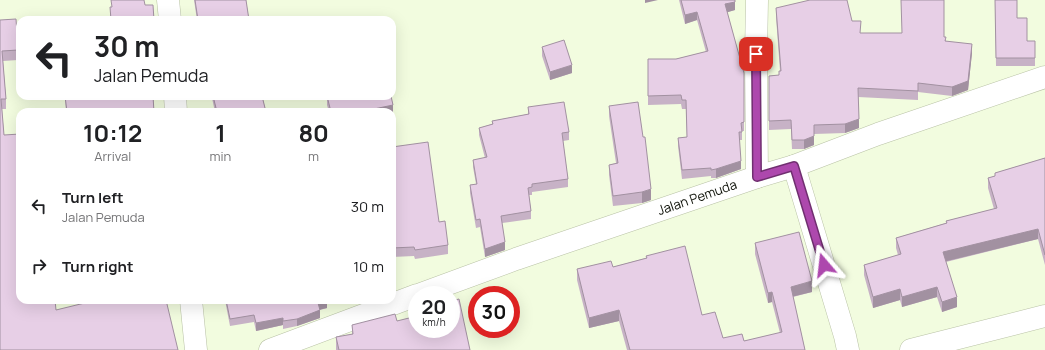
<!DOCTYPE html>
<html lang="en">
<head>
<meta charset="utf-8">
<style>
  :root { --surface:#fff; --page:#f6f6f6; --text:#202124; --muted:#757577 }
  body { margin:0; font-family:Manrope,sans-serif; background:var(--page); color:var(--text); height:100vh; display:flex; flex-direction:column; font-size:15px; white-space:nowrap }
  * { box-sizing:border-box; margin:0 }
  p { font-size:13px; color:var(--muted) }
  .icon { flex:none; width:22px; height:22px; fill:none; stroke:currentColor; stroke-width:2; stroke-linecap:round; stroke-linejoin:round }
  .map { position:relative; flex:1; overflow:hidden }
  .panel { position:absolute; left:16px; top:108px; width:380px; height:196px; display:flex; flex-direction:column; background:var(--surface); border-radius:12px; box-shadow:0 4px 16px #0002 }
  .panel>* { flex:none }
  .top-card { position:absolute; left:16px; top:16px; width:380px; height:84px; border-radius:12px; box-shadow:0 4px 16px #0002; background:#fff; color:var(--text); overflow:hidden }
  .speed { position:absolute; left:408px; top:286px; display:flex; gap:8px; font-size:20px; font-weight:700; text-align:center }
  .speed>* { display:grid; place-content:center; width:52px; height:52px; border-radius:50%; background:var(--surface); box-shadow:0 4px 16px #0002; line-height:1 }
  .speed small { font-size:10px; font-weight:400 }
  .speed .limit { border:6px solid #d22; background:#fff; color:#111 }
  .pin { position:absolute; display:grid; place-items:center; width:34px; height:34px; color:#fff; margin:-17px; border-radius:8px; box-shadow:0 2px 6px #0006 }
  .me { position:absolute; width:44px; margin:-22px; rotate:343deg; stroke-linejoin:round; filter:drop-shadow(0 0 3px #0008) }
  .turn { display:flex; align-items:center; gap:14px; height:84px; padding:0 12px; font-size:18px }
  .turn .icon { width:52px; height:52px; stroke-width:2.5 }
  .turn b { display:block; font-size:28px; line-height:34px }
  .eta { display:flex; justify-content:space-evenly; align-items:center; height:68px; text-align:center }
  .eta b { font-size:24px; font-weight:700; line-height:28px }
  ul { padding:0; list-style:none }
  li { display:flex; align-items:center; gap:12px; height:60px; padding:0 12px }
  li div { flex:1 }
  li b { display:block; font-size:15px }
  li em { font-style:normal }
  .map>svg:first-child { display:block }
</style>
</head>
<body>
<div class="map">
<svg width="1045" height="350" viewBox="0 0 1045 350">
  <rect width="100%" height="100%" fill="#f2fcdf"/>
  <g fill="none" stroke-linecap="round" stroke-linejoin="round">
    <defs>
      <path id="minor" d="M 168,0 L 170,20
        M 175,96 L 176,112
        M 794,166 L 845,336 L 848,350
        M 757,177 L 756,54 L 757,0
        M 191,300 L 196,350
        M 911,350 L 1045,316"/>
      <path id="tertiary" d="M 418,295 L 516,259 L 757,177 L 794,166 L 878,134 L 1045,77
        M 270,350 L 417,295"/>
    </defs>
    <use href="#minor" stroke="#b9c2a6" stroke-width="23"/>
    <use href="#tertiary" stroke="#b9c2a6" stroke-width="23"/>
    <use href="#minor" stroke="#fff" stroke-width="22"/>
    <use href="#tertiary" stroke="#fff" stroke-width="22"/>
  </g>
  <path fill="#c7b2c6" d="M 194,0 L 246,0 L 249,20 L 197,20 Z
    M 679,0 L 735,0 L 735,10 L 727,12 L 744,73 L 744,131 L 742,131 L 742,140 L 739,140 L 741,169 L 716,178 L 711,178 L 711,176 L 682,179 L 678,146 L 678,138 L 687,137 L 686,109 L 682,109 L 681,104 L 648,105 L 648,59 L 676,59 L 706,52 L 697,20 L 685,24 Z
    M 995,0 L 1017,18 L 1027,41 L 1035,41 L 1035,66 L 996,66 Z
    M 776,8 L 852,21 L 860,33 L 944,37 L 946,41 L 972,53 L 968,90 L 952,96 L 918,92 L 918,100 L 858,97 L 859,128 L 845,133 L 814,134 L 814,145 L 804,149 L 792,149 L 791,129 L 769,130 L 769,76 L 779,75 L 780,71 L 776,17 Z
    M 0,20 L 18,50 L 18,60 L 3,61 L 6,99 L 6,109 L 2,109 L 4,135 L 56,310 L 0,350 Z
    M 542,47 L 572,73 L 550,80 L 542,56 Z
    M 65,96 L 153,96 L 154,112 L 66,112 Z
    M 197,96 L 262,96 L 266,112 L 215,112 L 212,98 L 197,100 Z
    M 327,96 L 391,96 L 393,105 L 393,114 L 392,114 L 392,112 L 329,112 L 327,105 Z
    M 609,106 L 651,200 L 642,203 L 613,206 L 609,175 L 609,165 L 616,163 L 609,116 Z
    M 528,107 L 569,132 L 569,140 L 563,141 L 568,179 L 568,187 L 532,192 L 532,195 L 529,195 L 531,211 L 531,219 L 502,223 L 505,250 L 485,257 L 480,227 L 476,228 L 470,193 L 470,185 L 476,184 L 473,167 L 473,160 L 485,158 L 479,135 L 479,128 L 492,124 L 492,121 L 528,114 Z
    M 392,147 L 439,222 L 448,245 L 448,254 L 415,259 L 414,256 L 392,257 Z
    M 1045,158 L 1045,265 L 1038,239 L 946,262 L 957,307 L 942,312 L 937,297 L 902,307 L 900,300 L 873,308 L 864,275 L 864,265 L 898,255 L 896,248 L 896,238 L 946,223 L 946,221 L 994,209 L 988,188 L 988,178 L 995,176 L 995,173 Z
    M 755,243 L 812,292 L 793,297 L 805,350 L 627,350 L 619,321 L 589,328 L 577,280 L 577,269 L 613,267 L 646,258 L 646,256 L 702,315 L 723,338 L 744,341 L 780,333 L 772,302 L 768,303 L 755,254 Z
    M 225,300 L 327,300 L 327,308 L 320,310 L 320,318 L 297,326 L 283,329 L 283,325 L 256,331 L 254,322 L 230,326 Z
    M 397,321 L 470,350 L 336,350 L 336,337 L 352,334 L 352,325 Z"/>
  <path fill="#a291a1" d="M 645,0 L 658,0 L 645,3 Z
    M 735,2 L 735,10 L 725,13 L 725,4 Z
    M 697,12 L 697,20 L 685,24 L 685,15 Z
    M 972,44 L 972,53 L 968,90 L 952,96 L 952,87 Z
    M 572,65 L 572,73 L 550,80 L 550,72 Z
    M 393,105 L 393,114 L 392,114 L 392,112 L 374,112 L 374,109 Z
    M 859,119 L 859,128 L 845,133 L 845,124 Z
    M 814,136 L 814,145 L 804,149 L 804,140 Z
    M 741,161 L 741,169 L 716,178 L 716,169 Z
    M 651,189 L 651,200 L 642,203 L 642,192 Z
    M 1038,229 L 1038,239 L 943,262 L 943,252 Z
    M 505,242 L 505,250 L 485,257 L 485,249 Z
    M 812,281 L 812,292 L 791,297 L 791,287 Z
    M 937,287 L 937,297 L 902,307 L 902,297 Z
    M 900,289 L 900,300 L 873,308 L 873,297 Z
    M 772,292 L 772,302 L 768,303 L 768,293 Z
    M 957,297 L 957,307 L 942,312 L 942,302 Z
    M 327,301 L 327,308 L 318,310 L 318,303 Z
    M 320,310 L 320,318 L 297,326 L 297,319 Z
    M 619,310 L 619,321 L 589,328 L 589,318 Z
    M 283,318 L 283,325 L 256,331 L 256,323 Z"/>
  <path fill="#e7cfe6" stroke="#a291a1" d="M 111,0 L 144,0 L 145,5 L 153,5 L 154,20 L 111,20 L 110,7 L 112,7 Z
    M 195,0 L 246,0 L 249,20 L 198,20 Z
    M 681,0 L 735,0 L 735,2 L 725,4 L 744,73 L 744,122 L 741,123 L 742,132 L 739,132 L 741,161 L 716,169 L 711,170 L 711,168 L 682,170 L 678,138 L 687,137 L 686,100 L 682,100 L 681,95 L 648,96 L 648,59 L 676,59 L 708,51 L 697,12 L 685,15 Z
    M 810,0 L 847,0 L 852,21 L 861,21 L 860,33 L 902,33 L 901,0 L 944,0 L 944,37 L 946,37 L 945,41 L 972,44 L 968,81 L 952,87 L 918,83 L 918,91 L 858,88 L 859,119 L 845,124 L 814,125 L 814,136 L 804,140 L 792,140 L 791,120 L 769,121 L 769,76 L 779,75 L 779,71 L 781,71 L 776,8 Z
    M 995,0 L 1017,0 L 1017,18 L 1027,18 L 1027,41 L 1035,41 L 1035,58 L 996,58 Z
    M 16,19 L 18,50 L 2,51 L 6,99 L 1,99 L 4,135 L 20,134 L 20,300 L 55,300 L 56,310 L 97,300 L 166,300 L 178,350 L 0,350 L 0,20 Z
    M 564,40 L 572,65 L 550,72 L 542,47 Z
    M 65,96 L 153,96 L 154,112 L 67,112 Z
    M 213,96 L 262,96 L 266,112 L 217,112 Z
    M 327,96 L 391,96 L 393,105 L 374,109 L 375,112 L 331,112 Z
    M 564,102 L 569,132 L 562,133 L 568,179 L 532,184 L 532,187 L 528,188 L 531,211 L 501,216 L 505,242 L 485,249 L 480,219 L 476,220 L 470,185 L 477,184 L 473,160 L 487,157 L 479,128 L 493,124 L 492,121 L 529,114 L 528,107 Z
    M 638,102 L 643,137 L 645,137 L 651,189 L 642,192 L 613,196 L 609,165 L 618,163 L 609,106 Z
    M 428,142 L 439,222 L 445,221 L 448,245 L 415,250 L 414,247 L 392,248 L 392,147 Z
    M 1045,158 L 1045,255 L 1038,229 L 943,252 L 957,297 L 942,302 L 937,287 L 902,297 L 900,289 L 873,297 L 864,265 L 901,254 L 896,238 L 947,223 L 946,221 L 997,208 L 988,178 L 995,176 L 995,173 Z
    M 799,232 L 812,281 L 791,287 L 805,350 L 630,350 L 619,310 L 589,318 L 577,269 L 611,261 L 613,267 L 647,258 L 646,256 L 685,246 L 702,315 L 715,312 L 723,338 L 742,334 L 744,341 L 782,332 L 772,292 L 768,293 L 755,243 Z
    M 459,299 L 470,350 L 339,350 L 336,337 L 353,334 L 352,325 L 395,314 L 397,321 L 417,316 L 417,329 L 451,329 L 451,301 Z
    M 226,300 L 327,300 L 327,301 L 318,303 L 320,310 L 297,319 L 283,321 L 283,318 L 256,323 L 254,315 L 230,319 Z"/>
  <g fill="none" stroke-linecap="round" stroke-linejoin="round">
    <defs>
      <path id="route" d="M 756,54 L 757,177 L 794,166 L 824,265"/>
    </defs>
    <use href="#route" stroke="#702f70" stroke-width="10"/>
    <use href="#route" stroke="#ad48ad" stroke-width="7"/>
  </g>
  <g text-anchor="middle" stroke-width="3.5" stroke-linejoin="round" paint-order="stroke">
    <g font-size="13" fill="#0d1007" stroke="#fff">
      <text transform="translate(697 197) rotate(-19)" y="5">Jalan Pemuda</text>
    </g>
  </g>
</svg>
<div class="speed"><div>20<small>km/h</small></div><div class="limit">30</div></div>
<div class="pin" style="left:756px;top:54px;background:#d93025"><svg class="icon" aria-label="arrive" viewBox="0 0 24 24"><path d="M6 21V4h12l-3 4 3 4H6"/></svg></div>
<svg class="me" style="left:824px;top:265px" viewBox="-20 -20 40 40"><path d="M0-17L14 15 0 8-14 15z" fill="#ad48ad" stroke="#fff" stroke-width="4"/></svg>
<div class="top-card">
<div class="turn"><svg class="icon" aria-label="left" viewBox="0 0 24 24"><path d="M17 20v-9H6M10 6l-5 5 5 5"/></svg><div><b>30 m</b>Jalan Pemuda</div></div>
</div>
<section class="panel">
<div class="eta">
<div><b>10:12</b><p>Arrival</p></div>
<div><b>1</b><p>min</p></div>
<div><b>80</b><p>m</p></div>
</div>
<ul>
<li><svg class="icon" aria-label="left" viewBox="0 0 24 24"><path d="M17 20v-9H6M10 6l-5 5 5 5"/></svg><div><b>Turn left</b><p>Jalan Pemuda</p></div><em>30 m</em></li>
<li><svg class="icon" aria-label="right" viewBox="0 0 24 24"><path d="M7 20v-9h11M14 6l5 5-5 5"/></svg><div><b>Turn right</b></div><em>10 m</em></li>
</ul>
</section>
</div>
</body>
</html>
